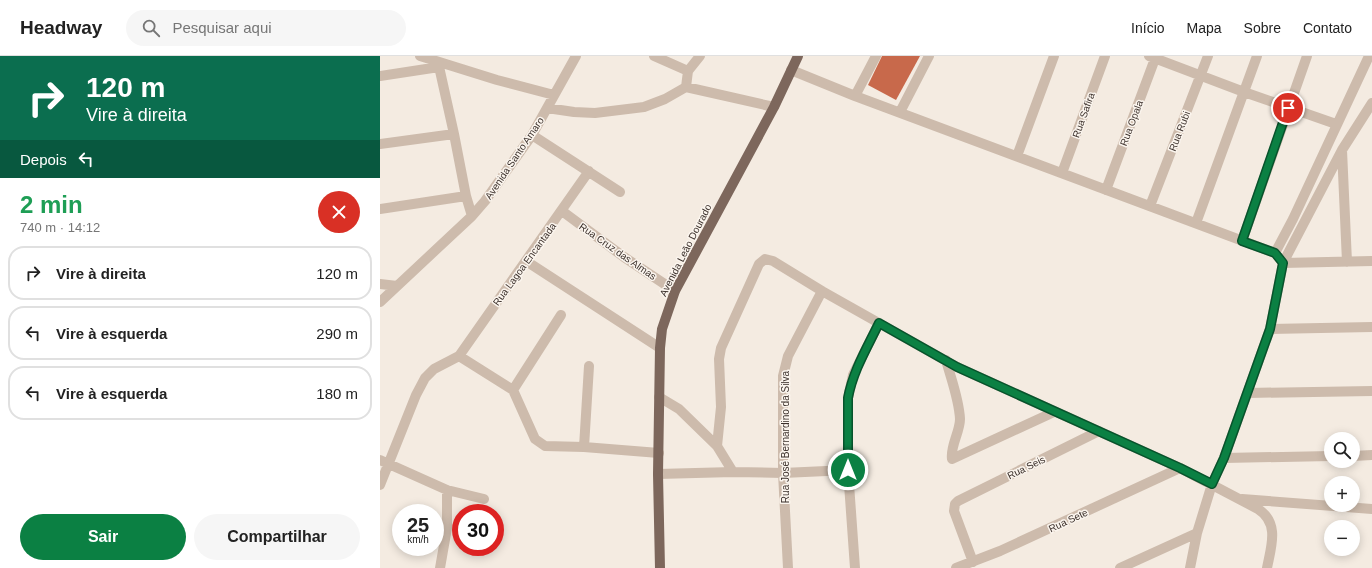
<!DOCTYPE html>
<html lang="pt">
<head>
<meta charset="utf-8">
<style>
  :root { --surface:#fff; --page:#f6f6f6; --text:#222; --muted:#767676; --line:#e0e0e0; --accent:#0b8043 }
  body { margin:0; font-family:Helvetica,sans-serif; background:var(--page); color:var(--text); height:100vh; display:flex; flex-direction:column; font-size:15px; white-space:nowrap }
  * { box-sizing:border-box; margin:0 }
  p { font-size:13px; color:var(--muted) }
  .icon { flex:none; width:22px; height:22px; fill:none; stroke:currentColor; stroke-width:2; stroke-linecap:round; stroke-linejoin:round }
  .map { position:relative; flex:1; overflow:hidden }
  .drawer { display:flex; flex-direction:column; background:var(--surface); width:380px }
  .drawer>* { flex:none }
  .guide { background:#0b6e4f; color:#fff; overflow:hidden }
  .controls { position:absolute; left:944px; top:376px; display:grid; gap:8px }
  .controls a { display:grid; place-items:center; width:36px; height:36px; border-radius:50%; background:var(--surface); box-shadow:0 2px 10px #0003; font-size:20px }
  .speed { position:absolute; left:12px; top:448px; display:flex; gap:8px; font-size:20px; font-weight:700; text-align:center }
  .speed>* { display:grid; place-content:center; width:52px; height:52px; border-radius:50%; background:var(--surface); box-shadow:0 2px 10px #0003; line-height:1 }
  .speed small { font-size:10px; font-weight:400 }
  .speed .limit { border:6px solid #d22; background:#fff; color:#111 }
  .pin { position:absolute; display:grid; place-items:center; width:34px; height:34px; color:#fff; margin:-17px; border:2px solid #fff; border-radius:50%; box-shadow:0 1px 4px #0007 }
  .me { position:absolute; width:44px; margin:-22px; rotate:0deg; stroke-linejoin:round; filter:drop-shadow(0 0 3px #0008) }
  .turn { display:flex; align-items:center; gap:14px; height:84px; padding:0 20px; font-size:18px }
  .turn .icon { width:52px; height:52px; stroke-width:2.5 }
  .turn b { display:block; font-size:28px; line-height:34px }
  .then { display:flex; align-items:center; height:38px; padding:0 20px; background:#0003; gap:8px; font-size:15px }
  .round { display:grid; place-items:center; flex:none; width:42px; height:42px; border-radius:21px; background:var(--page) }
  .summary { display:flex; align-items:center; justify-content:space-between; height:68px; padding:0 20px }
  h1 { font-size:24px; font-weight:700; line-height:30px; color:#1e9e55 }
  .cta { display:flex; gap:8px; margin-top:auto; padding:8px 20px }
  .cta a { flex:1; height:46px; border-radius:24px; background:var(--accent); color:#fff; font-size:16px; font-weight:700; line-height:46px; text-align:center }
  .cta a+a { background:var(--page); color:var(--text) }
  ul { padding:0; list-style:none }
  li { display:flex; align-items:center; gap:12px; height:54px; margin:0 8px 6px; padding:0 12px; border:2px solid var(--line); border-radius:16px }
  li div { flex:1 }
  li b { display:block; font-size:15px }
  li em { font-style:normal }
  header { display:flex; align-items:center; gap:24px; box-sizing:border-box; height:56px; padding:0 20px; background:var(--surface); border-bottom:1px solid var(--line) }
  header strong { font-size:19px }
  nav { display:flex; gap:22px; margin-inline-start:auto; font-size:14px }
  .search { width:280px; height:36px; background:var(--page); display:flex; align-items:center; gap:10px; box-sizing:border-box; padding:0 14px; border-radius:22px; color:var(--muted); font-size:15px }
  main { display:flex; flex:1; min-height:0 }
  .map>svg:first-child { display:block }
</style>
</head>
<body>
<header>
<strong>Headway</strong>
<div class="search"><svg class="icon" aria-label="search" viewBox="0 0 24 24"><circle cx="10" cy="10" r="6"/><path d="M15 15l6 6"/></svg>Pesquisar aqui</div>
<nav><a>Início</a><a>Mapa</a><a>Sobre</a><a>Contato</a></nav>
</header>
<main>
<section class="drawer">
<div class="guide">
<div class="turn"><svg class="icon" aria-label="right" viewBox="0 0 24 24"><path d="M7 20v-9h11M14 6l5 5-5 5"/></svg><div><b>120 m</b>Vire à direita</div></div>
<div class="then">Depois<svg class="icon" aria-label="left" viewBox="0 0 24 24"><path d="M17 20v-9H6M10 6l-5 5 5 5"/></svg></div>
</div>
<div class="summary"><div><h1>2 min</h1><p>740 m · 14:12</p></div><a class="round" style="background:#d93025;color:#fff"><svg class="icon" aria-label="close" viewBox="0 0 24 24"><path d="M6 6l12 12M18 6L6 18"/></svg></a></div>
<ul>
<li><svg class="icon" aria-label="right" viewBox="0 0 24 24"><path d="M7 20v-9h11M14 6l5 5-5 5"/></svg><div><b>Vire à direita</b></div><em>120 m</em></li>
<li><svg class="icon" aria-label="left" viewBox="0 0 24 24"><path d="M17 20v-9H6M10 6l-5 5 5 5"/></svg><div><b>Vire à esquerda</b></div><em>290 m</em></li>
<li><svg class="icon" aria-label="left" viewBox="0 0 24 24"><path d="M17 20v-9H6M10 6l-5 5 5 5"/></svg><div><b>Vire à esquerda</b></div><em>180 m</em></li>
</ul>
<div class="cta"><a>Sair</a><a>Compartilhar</a></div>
</section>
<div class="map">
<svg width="992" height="512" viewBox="0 0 992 512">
  <rect width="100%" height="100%" fill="#f4ebe1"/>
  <path fill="#c8694b" d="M 502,0 L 540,0 L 516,44 L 488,29 Z"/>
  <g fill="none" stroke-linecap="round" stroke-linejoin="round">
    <path stroke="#cdbbac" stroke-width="10" d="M 40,0 L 117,24 L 174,39
      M 274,0 L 308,15
      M 769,0 L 864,36 L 956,68
      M 58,6 L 74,78 L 86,140
      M 411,14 L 475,40 L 895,197 L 903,207 L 890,273 L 844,402 L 832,428 L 817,477 L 810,512
      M 308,15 L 306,31 L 394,51
      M 308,15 L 320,0
      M 0,20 L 59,11
      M 475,40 L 496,0
      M 992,47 L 962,94 L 903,207 L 992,205
      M 167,52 L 194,56 L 215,57 L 264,51 L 285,43 L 306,31
      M 520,56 L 549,0
      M 152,79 L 240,136
      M 0,88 L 74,78
      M 962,94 L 967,206
      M 637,100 L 674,0
      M 682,117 L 725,0
      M 726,134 L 776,0
      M 770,150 L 828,0
      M 0,153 L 86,140 L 92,160
      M 182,155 L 244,201 L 295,235
      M 816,167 L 877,0
      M 862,185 L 927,0
      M 895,197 L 913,163 L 989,0
      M 146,205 L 280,292
      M 0,228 L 17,230
      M 0,246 L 92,160 L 105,145 L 152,79 L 196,0
      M 890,273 L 992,271
      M 79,300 L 133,334 L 155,383 L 165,390 L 204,391 L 279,397
      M 566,304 C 571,323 579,343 580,363 C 580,376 570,390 572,403 L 674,356
      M 133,334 L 181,259
      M 868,337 L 992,335
      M 279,341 L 299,353 L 337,390
      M 204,391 L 209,310
      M 973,400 L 992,399
      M 844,402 L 951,400
      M 0,404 L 67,434 L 104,443
      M 468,414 L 403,417 L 353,416 L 337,390 L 341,351 L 339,303 L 341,292 L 379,208 L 385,203 L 393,205 L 442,235 L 577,311 L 800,412 L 878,453 C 900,467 891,491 887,512
      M 278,418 L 353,416
      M 0,429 L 36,339 L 45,322 L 54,313 L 79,300 L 209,115
      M 862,443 L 992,453
      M 593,506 L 574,455 L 575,448 L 578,445 L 719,375
      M 60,512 L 67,472 L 67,434
      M 408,512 L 403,417 L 403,320 L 408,300 L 442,235
      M 475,512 L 468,414 L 468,342 L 473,319 L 499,267
      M 576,512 L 620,495 L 800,412
      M 740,512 L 817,477"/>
    <path stroke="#7d675c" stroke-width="10" d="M 280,512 L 278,418 L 280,292 L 282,273 L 295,235 L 394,51 L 418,0"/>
  </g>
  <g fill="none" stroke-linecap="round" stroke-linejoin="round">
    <defs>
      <path id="route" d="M 468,414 L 468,342 C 473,315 487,292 499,267 L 577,311 L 800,412 L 832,428 L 844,402 L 890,273 L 903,207 L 895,197 L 862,185 L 908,52"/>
    </defs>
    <use href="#route" stroke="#07532c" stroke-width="10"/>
    <use href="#route" stroke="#0b8043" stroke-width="7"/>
  </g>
  <g text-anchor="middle" stroke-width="3" stroke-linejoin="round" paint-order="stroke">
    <g font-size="10" fill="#3b302b" stroke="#fbf5ee">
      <text transform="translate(703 59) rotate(-70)" y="4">Rua Safira</text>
      <text transform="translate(751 67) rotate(-69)" y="4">Rua Opala</text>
      <text transform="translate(799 75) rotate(-69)" y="4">Rua Rubi</text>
      <text transform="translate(134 102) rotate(-56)" y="4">Avenida Santo Amaro</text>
      <text transform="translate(305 194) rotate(-63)" y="4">Avenida Leão Dourado</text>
      <text transform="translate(238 195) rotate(35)" y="4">Rua Cruz das Almas</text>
      <text transform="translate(144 208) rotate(-54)" y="4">Rua Lagoa Encantada</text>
      <text transform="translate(405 381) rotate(-90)" y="4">Rua José Bernardino da Silva</text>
      <text transform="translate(646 411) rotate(-26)" y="4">Rua Seis</text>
      <text transform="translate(688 464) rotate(-25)" y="4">Rua Sete</text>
    </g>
  </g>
</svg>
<div class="controls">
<a><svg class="icon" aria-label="search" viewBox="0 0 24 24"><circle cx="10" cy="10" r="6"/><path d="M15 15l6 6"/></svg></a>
<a>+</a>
<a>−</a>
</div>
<div class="speed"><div>25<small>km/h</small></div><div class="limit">30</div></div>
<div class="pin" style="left:908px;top:52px;background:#d93025"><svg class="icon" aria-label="arrive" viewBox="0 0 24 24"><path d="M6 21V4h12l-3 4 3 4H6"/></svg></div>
<svg class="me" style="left:468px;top:414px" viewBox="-20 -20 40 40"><circle r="17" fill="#0b8043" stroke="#fff" stroke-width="3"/><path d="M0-11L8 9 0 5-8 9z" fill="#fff"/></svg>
</div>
</main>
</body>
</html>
